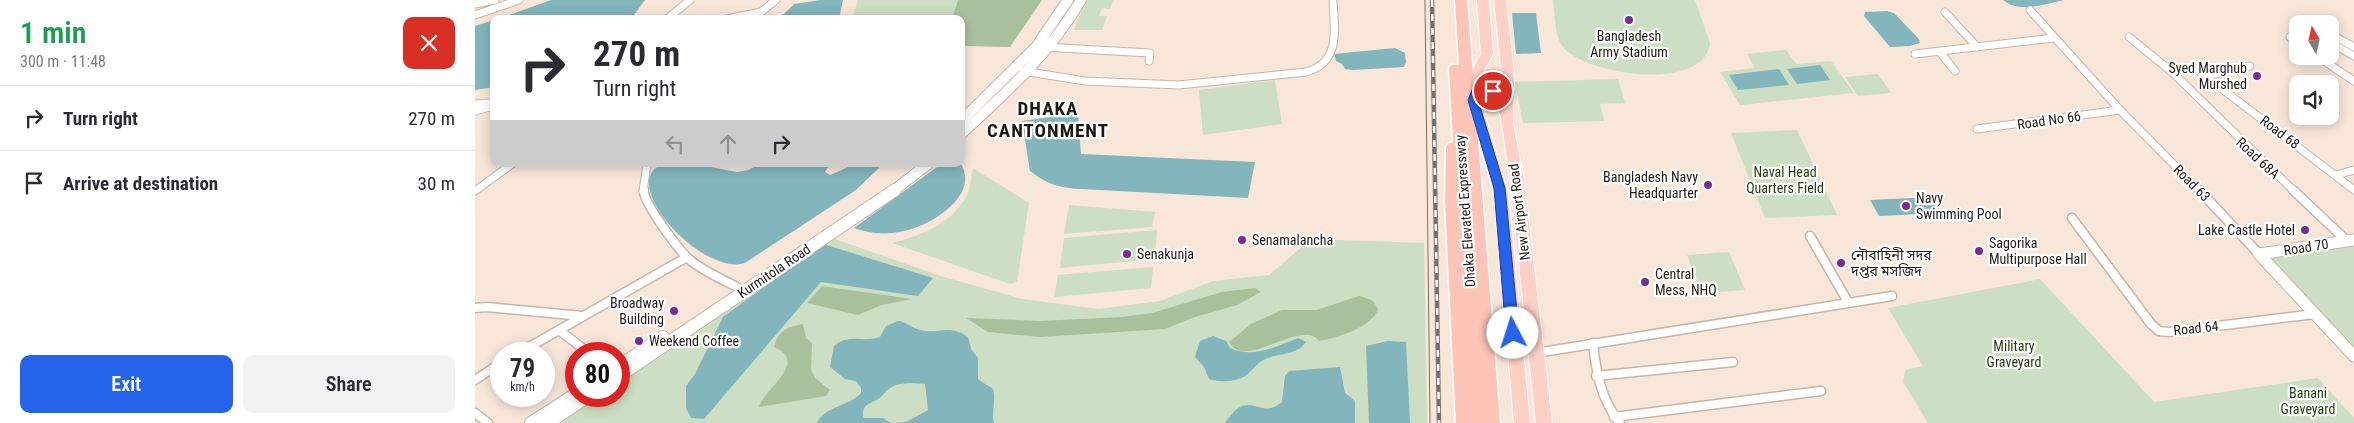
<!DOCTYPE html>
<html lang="en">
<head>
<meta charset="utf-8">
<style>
  :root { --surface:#fff; --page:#f2f2f3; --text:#2b2b33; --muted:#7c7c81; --line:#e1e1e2; --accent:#2563eb }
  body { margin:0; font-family:"Roboto Condensed","Noto Sans Bengali",sans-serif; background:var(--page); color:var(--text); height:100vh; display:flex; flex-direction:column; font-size:19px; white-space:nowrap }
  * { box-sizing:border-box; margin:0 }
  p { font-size:16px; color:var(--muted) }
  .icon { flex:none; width:28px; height:28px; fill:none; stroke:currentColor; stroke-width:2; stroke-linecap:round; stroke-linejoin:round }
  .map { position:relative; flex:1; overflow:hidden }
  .sheet { display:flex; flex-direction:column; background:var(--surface); width:475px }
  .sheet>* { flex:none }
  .banner { position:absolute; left:15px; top:15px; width:475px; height:152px; border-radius:10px; box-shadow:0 2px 12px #0003; background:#fff; color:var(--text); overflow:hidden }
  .needle { width:32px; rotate:351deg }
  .buttons { position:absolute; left:1814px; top:15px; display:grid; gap:10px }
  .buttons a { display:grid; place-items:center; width:50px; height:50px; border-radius:10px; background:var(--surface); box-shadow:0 2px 12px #0003; font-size:25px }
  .speed { position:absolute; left:15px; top:342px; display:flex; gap:10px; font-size:25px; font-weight:700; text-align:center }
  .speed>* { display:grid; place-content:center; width:65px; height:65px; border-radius:50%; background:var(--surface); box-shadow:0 2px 12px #0003; line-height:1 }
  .speed small { font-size:12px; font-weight:400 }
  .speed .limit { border:8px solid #d22; background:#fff; color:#111 }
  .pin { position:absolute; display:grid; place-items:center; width:42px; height:42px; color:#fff; margin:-21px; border:2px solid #fff; border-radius:50%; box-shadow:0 1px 5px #0007 }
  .me { position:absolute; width:55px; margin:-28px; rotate:355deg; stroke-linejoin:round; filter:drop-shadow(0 0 4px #0008) }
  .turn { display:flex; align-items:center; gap:18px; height:105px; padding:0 20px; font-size:22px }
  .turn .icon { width:65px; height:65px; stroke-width:2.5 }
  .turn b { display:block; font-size:35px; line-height:42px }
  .lanes { display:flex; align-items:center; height:48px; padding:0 20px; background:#0003; justify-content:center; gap:25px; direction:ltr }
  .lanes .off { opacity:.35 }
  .round { display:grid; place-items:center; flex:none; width:52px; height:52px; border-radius:10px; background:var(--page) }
  .summary { display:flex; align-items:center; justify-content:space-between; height:85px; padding:0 20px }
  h1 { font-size:30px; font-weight:600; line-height:38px; color:#1e9e55 }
  .action { display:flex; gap:10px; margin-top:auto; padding:10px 20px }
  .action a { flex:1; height:58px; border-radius:10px; background:var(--accent); color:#fff; font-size:20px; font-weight:600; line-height:58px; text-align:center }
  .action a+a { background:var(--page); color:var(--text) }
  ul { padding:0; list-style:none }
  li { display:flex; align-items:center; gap:15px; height:65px; padding:0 20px; border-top:1px solid var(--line) }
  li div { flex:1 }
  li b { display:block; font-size:19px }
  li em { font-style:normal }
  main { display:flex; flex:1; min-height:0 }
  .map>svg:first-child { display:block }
</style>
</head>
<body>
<main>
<section class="sheet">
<div class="summary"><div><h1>1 min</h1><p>300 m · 11:48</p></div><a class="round" style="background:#d93025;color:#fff"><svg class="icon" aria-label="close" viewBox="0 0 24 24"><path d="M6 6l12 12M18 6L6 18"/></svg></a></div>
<ul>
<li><svg class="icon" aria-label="right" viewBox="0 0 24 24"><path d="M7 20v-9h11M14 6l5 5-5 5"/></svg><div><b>Turn right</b></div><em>270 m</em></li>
<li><svg class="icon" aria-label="arrive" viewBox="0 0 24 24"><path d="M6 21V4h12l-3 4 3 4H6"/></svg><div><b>Arrive at destination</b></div><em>30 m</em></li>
</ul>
<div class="action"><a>Exit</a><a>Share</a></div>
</section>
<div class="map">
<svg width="1879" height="423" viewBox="0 0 1879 423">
  <rect width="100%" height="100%" fill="#f8e6d9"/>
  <path fill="#ccdec3" d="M 383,0 L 483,0 L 477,19 L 377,19 Z
    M 611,0 L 638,0 L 635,9 L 627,8 L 624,16 L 632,16 L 627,30 L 599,30 Z
    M 1078,0 L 1220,0 L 1235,43 C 1230,92 1114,76 1089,48 C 1079,37 1080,14 1078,0 Z
    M 1311,50 L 1321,64 L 1356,61 L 1379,93 L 1265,105 L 1245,72 L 1280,68 L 1272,54 Z
    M 1403,74 L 1416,93 L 1383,96 L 1370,77 Z
    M 1143,79 L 1150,103 L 1125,104 L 1129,121 L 1048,123 L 1040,82 Z
    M 800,80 L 807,124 L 728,135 L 724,90 Z
    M 1322,130 L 1362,215 L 1290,218 L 1256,133 Z
    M 498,168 L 554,203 L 542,281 L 535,284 L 417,243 C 447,235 477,224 492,195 C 496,187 496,176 498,168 Z
    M 594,205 L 680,212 L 677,227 L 589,234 Z
    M 682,230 L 680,259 L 585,268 L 589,238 Z
    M 351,236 L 469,277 L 547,299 L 624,309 L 685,301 L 738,281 L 794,275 L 836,239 L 949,243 L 952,423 L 80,423 L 119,396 L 144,396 L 144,379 Z
    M 1879,244 L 1879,349 L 1795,257 Z
    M 1254,252 L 1270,290 L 1227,293 L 1212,255 Z
    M 678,267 L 676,288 L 579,297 L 583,275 Z
    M 1565,279 L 1679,402 L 1843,378 L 1879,418 L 1879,423 L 1453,423 L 1428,382 L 1430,370 L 1448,366 L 1413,308 Z"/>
  <path fill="#a9c09d" d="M 483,0 L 567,0 L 535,47 L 486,46 L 486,19 L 477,19 Z
    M 347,286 L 437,299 L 407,305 L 383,315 L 332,303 Z
    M 780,288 L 786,292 L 762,305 L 717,318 L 690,329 L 565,337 L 513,332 L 491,318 L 565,321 L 647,317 L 677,313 L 747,292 Z
    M 884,296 C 894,298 900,300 903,310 C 895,328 862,338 844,341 C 827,317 770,372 754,342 L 776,324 L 807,310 L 842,310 Z
    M 328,324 L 331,338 L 337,343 L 336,370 L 340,378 L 355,390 L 351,396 L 284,407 C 291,387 334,362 299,347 C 303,330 313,327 328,324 Z"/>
  <path fill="#83b5bd" d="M 76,0 L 170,0 L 156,19 L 23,19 Z
    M 346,0 L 368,0 L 364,19 L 299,19 L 309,14 L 319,4 Z
    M 1528,0 L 1589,0 C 1570,4 1545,14 1528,0 Z
    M 1412,11 L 1419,13 L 1444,39 L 1445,43 L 1435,46 L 1415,47 L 1389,16 L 1390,12 Z
    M 1037,13 L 1061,13 L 1066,53 L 1041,54 Z
    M 19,20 L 19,87 L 0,90 L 0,26 Z
    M 920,48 L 930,53 L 931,62 L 929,67 L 878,70 L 870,69 L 867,64 L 861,61 L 859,54 Z
    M 1345,65 L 1355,80 L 1322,84 L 1312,69 Z
    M 1304,69 L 1314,85 L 1263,90 L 1254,75 Z
    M 603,113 L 606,154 L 780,162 L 773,198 L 606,189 C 584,188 572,184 555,171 L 547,121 Z
    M 188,164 L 221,164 L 262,172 L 273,170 L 285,164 L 355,164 L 350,172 L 355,175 L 380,164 L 408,164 L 381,190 L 270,263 C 227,277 140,181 188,164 Z
    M 466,164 L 486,164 C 505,196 455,226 429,231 C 412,235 395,234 379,228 Z
    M 1458,197 L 1467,213 L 1404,216 L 1395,200 Z
    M 348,244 L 458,278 L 443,296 L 346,282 L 229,419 L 216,418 L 211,408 L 211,386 L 220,374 L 248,317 Z
    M 423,321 C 432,322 437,328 445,330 C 463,335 474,323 493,337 L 496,349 L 503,358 L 503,379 C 508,383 512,385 517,388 C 522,393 516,414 519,423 L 421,423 L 431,422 L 453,410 L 450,384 C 439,383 424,382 415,388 C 410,391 408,396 403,399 C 393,405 387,404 388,418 L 408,418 L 416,423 L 342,423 C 348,407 375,406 386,393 L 386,388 L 381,381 L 370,379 L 355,367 L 359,346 C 374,333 388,343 405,337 L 411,326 Z
    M 738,336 L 751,341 L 755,348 C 778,359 802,346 823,338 L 831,342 C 822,355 806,353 793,358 C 784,361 781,366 775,372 C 766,382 745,383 734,379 L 729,367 L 720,357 L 725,341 Z
    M 913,341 L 931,342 L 935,423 L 894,423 L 891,346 Z
    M 865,367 L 870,393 L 880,401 L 880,423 L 750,423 C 774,385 784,422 807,402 L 810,376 L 814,371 Z"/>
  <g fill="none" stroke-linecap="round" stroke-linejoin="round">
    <defs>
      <path id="minor-far1" d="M 0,4 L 20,0
        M 1555,10 L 1645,110 L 1725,191
        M 1470,12 L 1502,47
        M 0,15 L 44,0
        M 192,19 L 215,0
        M 252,19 L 286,12 L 301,0
        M 1855,34 L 1879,47
        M 1822,36 L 1815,37 L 1822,44
        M 1654,37 L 1697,72 L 1721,69 L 1879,190
        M 1855,42 L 1879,56
        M 568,47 L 675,53 L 674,61
        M 1465,52 L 1480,71
        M 1440,54 L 1579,38
        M 1842,56 L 1879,81
        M 548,71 L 610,81 L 704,85 L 831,72 C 865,63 860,31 858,2
        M 1697,72 L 1819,191
        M 1730,76 L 1775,66
        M 0,104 L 15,103
        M 0,111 L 19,106
        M 1502,129 L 1645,110
        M 1861,175 L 1879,170
        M 0,191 L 37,164
        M 168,191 L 172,164"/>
      <path id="minor" d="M 169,190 C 167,201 205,252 215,260 C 228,271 247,279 262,287
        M 1724,190 L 1784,254
        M 1818,190 L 1872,241
        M 1597,218 L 1676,324 L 1684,331 L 1694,332 L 1840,314
        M 1335,236 L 1373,302
        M 0,308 L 12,307 L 107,316
        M 84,330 L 115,354
        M 1118,343 C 1121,372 1126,400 1145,423
        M 1061,353 L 1417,296
        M 42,354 L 212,257
        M 1121,376 L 1258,362
        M 0,380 L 26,363
        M 0,413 L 13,423
        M 1139,417 L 1346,391"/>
      <path id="tertiary" d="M 1784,254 L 1879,356
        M 1784,254 L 1879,240"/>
      <path id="secondary-far1" d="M 486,121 L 561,47 L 593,0
        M 486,134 C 531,93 575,53 606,0
        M 418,191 L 453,164"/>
      <path id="secondary" d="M 144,366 L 188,337
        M 144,376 L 420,190
        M 56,423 L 101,394
        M 73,423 L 113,396"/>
      <path id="trunk" d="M 1002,0 L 1014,0 L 1018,54 L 1001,85 L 1002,87 L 1016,85 L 1027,92 L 1027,75 L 1019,0 L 1031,0 L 1039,75 L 1038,124 L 1049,180 L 1077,423 L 1061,423 L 1035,180 L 1026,117 L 1017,97 L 1010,92 L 1006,93 L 1005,98 L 1033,194 L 1055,423 L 1039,423 L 1019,194 L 989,85 L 1006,54 Z"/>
      <path id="motorway" d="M 980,0 L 992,0 L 1025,423 L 981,423 L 970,201 L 971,147 L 973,144 L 978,142 L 974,68 L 976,65 L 984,65 ZM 985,178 L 991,178 L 995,235 L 987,237 Z"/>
    </defs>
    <use href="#minor-far1" stroke="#c6b6a8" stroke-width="9"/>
    <use href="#minor" stroke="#c6b6a8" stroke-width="11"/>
    <use href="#tertiary" stroke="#c6b6a8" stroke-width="13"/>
    <use href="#secondary-far1" stroke="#c6b6a8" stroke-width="12"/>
    <use href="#secondary" stroke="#c6b6a8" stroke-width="14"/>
    <use href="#trunk" stroke="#fff" stroke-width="2"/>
    <use href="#motorway" stroke="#fff" stroke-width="3"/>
    <use href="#minor-far1" stroke="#fff" stroke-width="7"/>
    <use href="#minor" stroke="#fff" stroke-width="8"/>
    <use href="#tertiary" stroke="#fff" stroke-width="11"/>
    <use href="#secondary-far1" stroke="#fff" stroke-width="10"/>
    <use href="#secondary" stroke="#fff" stroke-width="12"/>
    <use href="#trunk" fill="#fed0c6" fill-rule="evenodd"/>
    <use href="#motorway" fill="#fdc4b7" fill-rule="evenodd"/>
    <path stroke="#7c7169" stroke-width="1" d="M 950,0 L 955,423"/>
    <defs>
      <path id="rail" d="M 957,0 L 964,423"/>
    </defs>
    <use href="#rail" stroke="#7c7169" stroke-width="4.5"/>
    <use href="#rail" stroke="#fff" stroke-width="2.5" stroke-dasharray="7" stroke-linecap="butt"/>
  </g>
  <path fill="#2563eb" stroke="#184099" d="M 1008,85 L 1023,91 L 1018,94 L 1006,93 L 1003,100 L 1030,188 L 1044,333 L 1038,338 L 1031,333 L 1019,188 L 993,100 L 998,88 Z"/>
  <g fill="#7d2a99" stroke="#fff" stroke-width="2">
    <circle cx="1154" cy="20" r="5"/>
    <circle cx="1782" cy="76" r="5"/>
    <circle cx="1233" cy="185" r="5"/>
    <circle cx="1431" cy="206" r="5"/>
    <circle cx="1830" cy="230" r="5"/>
    <circle cx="767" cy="240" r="5"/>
    <circle cx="1504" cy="251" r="5"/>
    <circle cx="652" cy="254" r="5"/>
    <circle cx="1366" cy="263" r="5"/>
    <circle cx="1170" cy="282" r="5"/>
    <circle cx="199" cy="311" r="5"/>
    <circle cx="164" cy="341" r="5"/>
  </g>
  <g text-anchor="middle" stroke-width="4.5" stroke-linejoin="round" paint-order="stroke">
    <g font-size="14" fill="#1f1915" stroke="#fff" text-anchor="start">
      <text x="1154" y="41" text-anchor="middle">Bangladesh<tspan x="1154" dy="16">Army Stadium</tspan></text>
      <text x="1772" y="73" text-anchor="end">Syed Marghub<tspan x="1772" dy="16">Murshed</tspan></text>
      <text x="1223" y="182" text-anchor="end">Bangladesh Navy<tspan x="1223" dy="16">Headquarter</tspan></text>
      <text x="1441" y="203">Navy<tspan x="1441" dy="16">Swimming Pool</tspan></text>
      <text x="1820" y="235" text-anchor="end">Lake Castle Hotel</text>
      <text x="777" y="245">Senamalancha</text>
      <text x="1514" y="248">Sagorika<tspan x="1514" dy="16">Multipurpose Hall</tspan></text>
      <text x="662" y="259">Senakunja</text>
      <text x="1376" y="260">নৌবাহিনী সদর<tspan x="1376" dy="16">দপ্তর মসজিদ</tspan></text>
      <text x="1180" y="279">Central<tspan x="1180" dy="16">Mess, NHQ</tspan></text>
      <text x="189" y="308" text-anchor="end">Broadway<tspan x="189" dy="16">Building</tspan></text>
      <text x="174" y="346">Weekend Coffee</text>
    </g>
    <g font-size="14" fill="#1f1915" stroke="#fff">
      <text transform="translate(1574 120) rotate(-8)" y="5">Road No 66</text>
      <text transform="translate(1805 132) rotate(37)" y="5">Road 68</text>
      <text transform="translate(1783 158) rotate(43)" y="5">Road 68A</text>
      <text transform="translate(1717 183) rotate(45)" y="5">Road 63</text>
      <text transform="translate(990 211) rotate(-94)" y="5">Dhaka Elevated Expressway</text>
      <text transform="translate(1044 212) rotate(-97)" y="5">New Airport Road</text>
      <text transform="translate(1831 247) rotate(-9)" y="5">Road 70</text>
      <text transform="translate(299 271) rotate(-34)" y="5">Kurmitola Road</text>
      <text transform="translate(1721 328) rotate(-6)" y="5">Road 64</text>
    </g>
    <g font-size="14" fill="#1d3b08" stroke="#fff">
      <text x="1310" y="177">Naval Head<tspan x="1310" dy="16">Quarters Field</tspan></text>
      <text x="1539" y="351">Military<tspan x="1539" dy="16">Graveyard</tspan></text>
      <text x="1833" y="398">Banani<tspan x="1833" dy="16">Graveyard</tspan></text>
    </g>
    <g font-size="19" font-weight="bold" letter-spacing="1" fill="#1f1915" stroke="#fff">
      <text x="573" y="115">DHAKA<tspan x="573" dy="22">CANTONMENT</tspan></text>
    </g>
  </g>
</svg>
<div class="buttons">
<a><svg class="needle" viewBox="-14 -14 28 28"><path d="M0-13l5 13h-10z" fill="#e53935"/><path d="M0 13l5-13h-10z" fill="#7c7c81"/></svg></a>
<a><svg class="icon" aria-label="sound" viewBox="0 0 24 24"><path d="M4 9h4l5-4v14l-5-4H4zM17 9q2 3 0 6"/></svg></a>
</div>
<div class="speed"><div>79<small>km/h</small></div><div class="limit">80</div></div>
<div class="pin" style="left:1018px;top:91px;background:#d93025"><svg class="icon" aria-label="arrive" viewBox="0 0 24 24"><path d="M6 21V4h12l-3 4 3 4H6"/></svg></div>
<svg class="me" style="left:1038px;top:333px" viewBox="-20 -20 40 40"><circle r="19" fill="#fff"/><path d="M0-13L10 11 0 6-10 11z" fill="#2563eb"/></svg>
<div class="banner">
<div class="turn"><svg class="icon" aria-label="right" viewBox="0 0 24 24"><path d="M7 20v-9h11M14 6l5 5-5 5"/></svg><div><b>270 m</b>Turn right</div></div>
<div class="lanes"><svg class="icon off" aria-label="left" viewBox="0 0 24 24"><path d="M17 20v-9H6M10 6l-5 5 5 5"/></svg><svg class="icon off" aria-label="ahead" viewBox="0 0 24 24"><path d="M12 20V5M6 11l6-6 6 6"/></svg><svg class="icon" aria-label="right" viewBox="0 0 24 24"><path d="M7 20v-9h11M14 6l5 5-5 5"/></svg></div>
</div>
</div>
</main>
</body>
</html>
